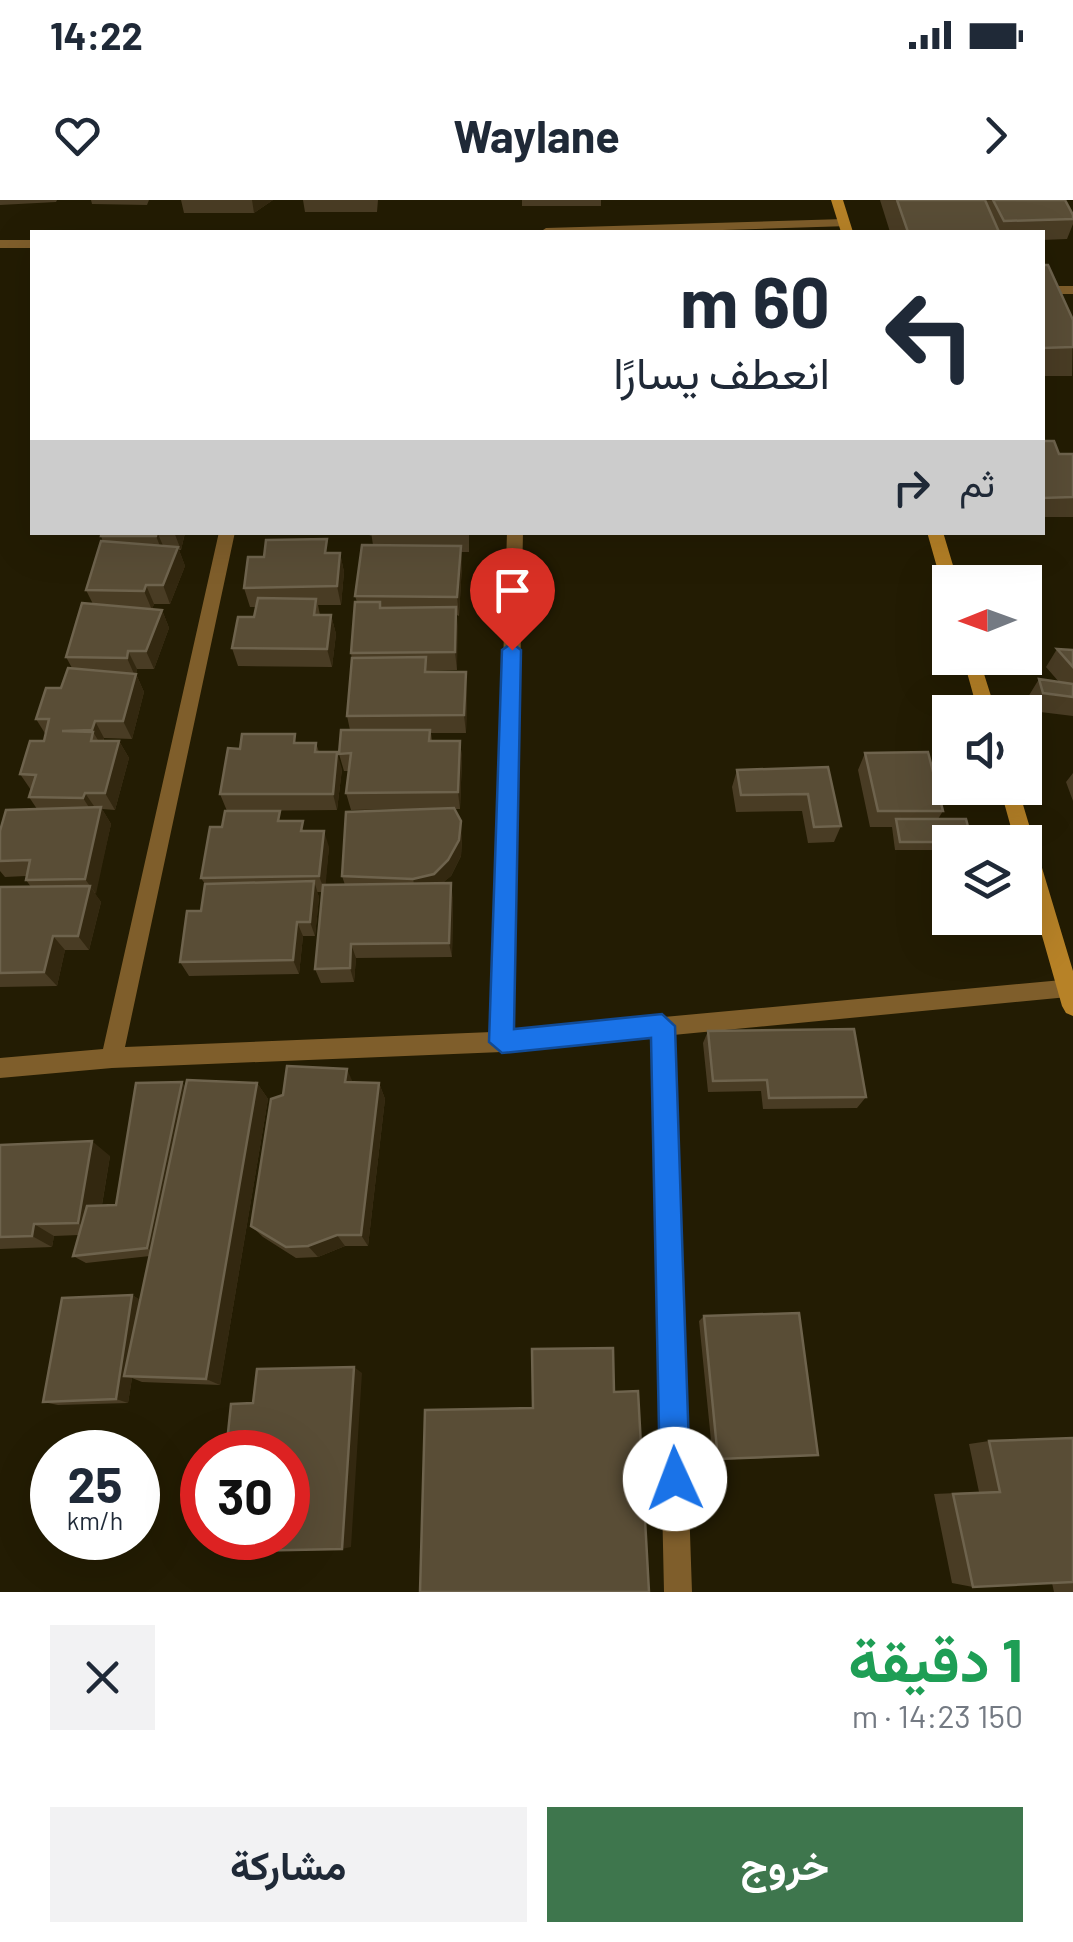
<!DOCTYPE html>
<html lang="ar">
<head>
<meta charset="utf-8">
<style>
  :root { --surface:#fff; --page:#f2f2f3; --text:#1f2937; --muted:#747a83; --accent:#3e764d }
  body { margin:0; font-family:Barlow,Vazirmatn,sans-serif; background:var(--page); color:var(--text); direction:rtl; height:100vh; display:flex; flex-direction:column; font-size:38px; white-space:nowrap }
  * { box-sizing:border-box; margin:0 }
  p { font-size:32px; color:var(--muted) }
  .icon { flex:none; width:55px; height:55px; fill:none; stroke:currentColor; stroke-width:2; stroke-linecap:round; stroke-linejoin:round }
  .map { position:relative; height:1392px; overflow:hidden; direction:ltr }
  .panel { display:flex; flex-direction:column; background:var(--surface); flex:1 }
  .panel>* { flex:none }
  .banner { position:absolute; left:30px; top:30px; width:1015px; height:305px; border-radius:0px; box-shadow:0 10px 40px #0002; direction:rtl; background:#fff; color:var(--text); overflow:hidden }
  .needle { width:65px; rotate:269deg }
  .controls { position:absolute; left:932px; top:365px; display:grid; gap:20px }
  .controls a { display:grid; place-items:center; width:110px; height:110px; border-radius:0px; background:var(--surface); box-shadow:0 10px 40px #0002; font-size:50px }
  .speed { position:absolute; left:30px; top:1230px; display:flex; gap:20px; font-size:50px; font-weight:700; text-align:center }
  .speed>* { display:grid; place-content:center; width:130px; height:130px; border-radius:50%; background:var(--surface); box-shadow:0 10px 40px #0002; line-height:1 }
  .speed small { font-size:25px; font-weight:400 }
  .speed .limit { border:15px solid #d22; background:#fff; color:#111 }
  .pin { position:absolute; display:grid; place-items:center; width:85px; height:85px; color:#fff; margin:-102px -42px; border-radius:50% 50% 50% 0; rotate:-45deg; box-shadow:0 0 10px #0007 }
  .pin .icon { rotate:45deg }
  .me { position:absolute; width:110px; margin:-55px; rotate:358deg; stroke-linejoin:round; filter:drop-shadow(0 0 8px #0008) }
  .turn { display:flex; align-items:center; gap:35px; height:210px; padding:0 50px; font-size:45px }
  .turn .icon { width:130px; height:130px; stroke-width:2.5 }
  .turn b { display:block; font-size:70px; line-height:85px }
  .then { display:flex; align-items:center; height:95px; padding:0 50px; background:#0003; gap:20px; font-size:38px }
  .round { display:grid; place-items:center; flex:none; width:105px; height:105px; border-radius:0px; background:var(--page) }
  .head { display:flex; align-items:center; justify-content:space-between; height:170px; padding:0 50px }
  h1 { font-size:60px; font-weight:700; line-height:75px; color:#1e9e55 }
  .primary-button { display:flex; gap:20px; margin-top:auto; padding:20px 50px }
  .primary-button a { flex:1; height:115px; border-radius:0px; background:var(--accent); color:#fff; font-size:40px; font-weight:700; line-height:115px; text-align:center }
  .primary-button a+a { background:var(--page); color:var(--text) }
  .status { display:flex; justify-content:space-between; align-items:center; height:70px; padding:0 50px; background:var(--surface); direction:ltr }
  .status svg { height:28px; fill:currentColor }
  header { display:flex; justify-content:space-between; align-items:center; height:130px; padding:0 50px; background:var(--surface); font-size:45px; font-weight:700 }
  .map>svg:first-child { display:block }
</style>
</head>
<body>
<div class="status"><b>14:22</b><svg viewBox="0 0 49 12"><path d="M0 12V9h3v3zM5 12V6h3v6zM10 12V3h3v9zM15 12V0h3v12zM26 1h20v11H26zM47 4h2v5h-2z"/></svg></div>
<header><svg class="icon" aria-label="forward" viewBox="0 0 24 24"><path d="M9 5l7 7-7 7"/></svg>Waylane<svg class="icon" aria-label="heart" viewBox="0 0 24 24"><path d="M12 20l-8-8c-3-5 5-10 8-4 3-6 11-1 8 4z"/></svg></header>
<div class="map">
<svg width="1073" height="1392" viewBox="0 0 1073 1392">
  <rect width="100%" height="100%" fill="#231c03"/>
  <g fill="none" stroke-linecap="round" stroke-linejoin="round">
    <path fill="#7f5e2b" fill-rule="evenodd" d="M 844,19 L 850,23 L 849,26 L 657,32 L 540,32 L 546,28 Z
      M 0,40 L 32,40 L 32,48 L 0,48 Z
      M 1042,86 L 1073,86 L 1073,94 L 1042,94 Z
      M 219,332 L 235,332 L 125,847 L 492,832 L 507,332 L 523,332 L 513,831 L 1073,779 L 1073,795 L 1068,797 L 673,835 L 692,1392 L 664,1392 L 652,837 L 502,852 L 112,868 L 0,878 L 0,858 L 103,849 Z"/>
    <path fill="#b78227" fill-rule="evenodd" d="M 831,0 L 843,0 L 853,32 L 841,32 Z
      M 927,332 L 943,332 L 958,382 L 950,382 L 950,391 L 942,385 Z
      M 963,458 L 979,458 L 996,512 L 978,512 Z
      M 1000,588 L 1018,588 L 1073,771 L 1073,816 L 1066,813 L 1062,806 L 1025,676 L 1025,642 L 1015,642 Z"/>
  </g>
  <path fill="#493c24" d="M 0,0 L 57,0 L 56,2 L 0,5 Z
    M 91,0 L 149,0 L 147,5 L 92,4 Z
    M 181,0 L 273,0 L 254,13 L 184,13 Z
    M 303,0 L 378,0 L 377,12 L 305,12 Z
    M 522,0 L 601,0 L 601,6 L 522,6 Z
    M 880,0 L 1065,0 L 1073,15 L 1073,24 L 1067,39 L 1042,40 L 1042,32 L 890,32 Z
    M 1042,65 L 1073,120 L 1072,176 L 1042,176 Z
    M 1042,241 L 1059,254 L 1073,254 L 1073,317 L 1042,317 Z
    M 102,332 L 191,332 L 185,333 L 181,350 L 179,350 L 185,366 L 170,404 L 154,404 L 152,409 L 162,410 L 169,428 L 154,469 L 137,469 L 136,474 L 144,492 L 132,539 L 104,538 L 104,541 L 119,541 L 129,558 L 115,610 L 102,609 L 111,624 L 95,694 L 101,702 L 89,750 L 65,750 L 57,786 L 0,787 L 0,687 L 31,687 L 26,680 L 26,676 L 5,677 L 0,671 L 0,631 L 37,609 L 29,597 L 31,590 L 20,574 L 44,541 L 46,535 L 36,519 L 61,488 L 72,468 L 66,457 L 93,404 L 86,390 L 103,342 L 101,336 Z
    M 371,332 L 469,332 L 469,352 L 461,352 L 462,365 L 459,416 L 457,415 L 457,470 L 428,471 L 467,490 L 466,533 L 431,533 L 432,541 L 460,541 L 462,558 L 460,609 L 455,609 L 462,638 L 461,656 L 451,676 L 442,683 L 453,698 L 452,757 L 356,758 L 354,782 L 321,783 L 315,769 L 323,692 L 317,692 L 319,697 L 315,736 L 303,736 L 299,774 L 189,776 L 180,762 L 201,711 L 205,684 L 201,678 L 222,627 L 284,621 L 306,631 L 329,647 L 325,685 L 345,685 L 342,676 L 412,609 L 351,610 L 346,593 L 349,571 L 344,571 L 339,554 L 350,530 L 347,516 L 352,460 L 351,453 L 357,402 L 355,396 L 373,345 Z
    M 330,353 L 340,353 L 344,372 L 341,405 L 318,405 L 320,415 L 331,415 L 336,434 L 332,467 L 238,466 L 232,448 L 254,417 L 256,407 L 250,407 L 244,388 Z
    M 1057,449 L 1073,450 L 1073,516 L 1032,511 L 1028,497 L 1039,479 L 1059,482 L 1046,467 Z
    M 298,543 L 316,543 L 319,552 L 342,569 L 337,610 L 227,611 L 220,594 L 240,549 Z
    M 865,553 L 943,611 L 938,619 L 971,642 L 950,642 L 950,650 L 895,650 L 892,627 L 870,627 L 858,570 Z
    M 828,567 L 841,626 L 834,642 L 808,643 L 802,611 L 736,612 L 732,587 L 737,570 Z
    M 1073,573 L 1073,601 L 1066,582 Z
    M 708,831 L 866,897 L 857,908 L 763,909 L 761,891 L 708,892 L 703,843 Z
    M 352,882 L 379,883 L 385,899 L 368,1046 L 345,1046 L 318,1057 L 296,1058 L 263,1037 L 251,1026 Z
    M 257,883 L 268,899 L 220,1185 L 142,1182 L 132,1178 L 128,1203 L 58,1205 L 43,1202 L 132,1095 L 140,1100 L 150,1056 L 86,1063 L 73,1056 L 79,1035 L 54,1036 L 52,1047 L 0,1049 L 0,945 L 110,956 L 102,1005 L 116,1005 L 185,886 Z
    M 704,1116 L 818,1255 L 809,1256 L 713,1260 L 699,1121 Z
    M 1073,1238 L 1073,1392 L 1054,1392 L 1052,1383 L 973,1387 L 952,1383 L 934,1294 L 979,1292 L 969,1244 L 989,1241 Z"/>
  <path fill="#332810" d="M 252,0 L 273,0 L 254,13 Z
    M 157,332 L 165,350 L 164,356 L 156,336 Z
    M 174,332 L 185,332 L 181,350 Z
    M 461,346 L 462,365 L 459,416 L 457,397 Z
    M 178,347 L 185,366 L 170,404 L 163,385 Z
    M 340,353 L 344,372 L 341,405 L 337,386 Z
    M 146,385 L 154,404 L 152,410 L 144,391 Z
    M 456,407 L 458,426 L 457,470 L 455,452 Z
    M 162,410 L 169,428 L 154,469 L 146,451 Z
    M 331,415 L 336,434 L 332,467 L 327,449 Z
    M 128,451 L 137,469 L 136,474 L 144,492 L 132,539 L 123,521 L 135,476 L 127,458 Z
    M 466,472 L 467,490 L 466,533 L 464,515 Z
    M 95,521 L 104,538 L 102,547 L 92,530 Z
    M 119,541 L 129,558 L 115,610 L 105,593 Z
    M 460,541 L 462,558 L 460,609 L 458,592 Z
    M 337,552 L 342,569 L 337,610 L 333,594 Z
    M 85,593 L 96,609 L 94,615 L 83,598 Z
    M 101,607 L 111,624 L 96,694 L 85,679 Z
    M 461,621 L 462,638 L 461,656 L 451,676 L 436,689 L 416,694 L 413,679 Z
    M 324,631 L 329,647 L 325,692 L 319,676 Z
    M 314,681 L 319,697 L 315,736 L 310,722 Z
    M 451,683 L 453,698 L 452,757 L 449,743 Z
    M 90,686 L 101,702 L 89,750 L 78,736 Z
    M 297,722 L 303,736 L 299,774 L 293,760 Z
    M 53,736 L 65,750 L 57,786 L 44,772 Z
    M 351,744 L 356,758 L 354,782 L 350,768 Z
    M 347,869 L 354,885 L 345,882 Z
    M 182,882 L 191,894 L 158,1055 L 147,1048 Z
    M 257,883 L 268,899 L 220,1185 L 206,1179 Z
    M 379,883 L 385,899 L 368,1046 L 361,1035 Z
    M 92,941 L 110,956 L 97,1034 L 78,1023 Z
    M 34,1024 L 54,1036 L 52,1047 L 32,1036 Z
    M 337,1035 L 345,1046 L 318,1057 L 308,1046 Z
    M 132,1095 L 144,1102 L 124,1176 L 132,1178 L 128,1203 L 116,1199 Z
    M 354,1167 L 362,1173 L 351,1347 L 342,1349 Z"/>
  <path fill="#594d36" stroke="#6e634d" stroke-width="2.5" d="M 897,0 L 985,0 L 999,32 L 908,32 Z
    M 993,0 L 1065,0 L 1073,15 L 1073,19 L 1004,21 Z
    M 1042,65 L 1048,65 L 1073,120 L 1073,147 L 1042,148 Z
    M 1042,241 L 1054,241 L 1059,254 L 1073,254 L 1073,297 L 1042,298 Z
    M 102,332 L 157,332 L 156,336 L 101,336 Z
    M 371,332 L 450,332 L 371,334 Z
    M 327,339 L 325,353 L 340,353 L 337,386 L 244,388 L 248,357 L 264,357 L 266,340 Z
    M 101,341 L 178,347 L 163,385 L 146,385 L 144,391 L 86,390 Z
    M 362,345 L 461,346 L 457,397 L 355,396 Z
    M 258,398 L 316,399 L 314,415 L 331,415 L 327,449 L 232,448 L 238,417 L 254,417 Z
    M 355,402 L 380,402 L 380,408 L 456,407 L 455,452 L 351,453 Z
    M 82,403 L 162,410 L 146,451 L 128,451 L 127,458 L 66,457 Z
    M 1057,449 L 1073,450 L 1073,467 Z
    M 426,457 L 425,472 L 466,472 L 464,515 L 347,516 L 352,458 Z
    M 68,468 L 136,474 L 123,521 L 95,521 L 92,530 L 62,531 L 93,532 L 91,541 L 119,541 L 105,593 L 85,593 L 83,598 L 29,597 L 36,575 L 20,574 L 30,541 L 44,541 L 49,519 L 36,519 L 46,488 L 61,488 Z
    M 1039,479 L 1073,484 L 1073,497 L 1043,493 Z
    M 341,530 L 430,530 L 429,541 L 460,541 L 458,592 L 346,593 L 351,553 L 339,554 Z
    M 242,534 L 295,534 L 294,543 L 316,543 L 315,552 L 337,552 L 333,594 L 220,594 L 228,548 L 240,549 Z
    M 928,552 L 943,611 L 878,611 L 865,553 Z
    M 828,567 L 841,626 L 814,627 L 808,594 L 741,595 L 737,570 Z
    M 101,607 L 85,679 L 26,680 L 30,660 L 0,661 L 0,631 L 6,610 Z
    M 454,608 L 461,621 L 459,640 L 448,660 L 434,674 L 413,679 L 342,676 L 346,612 Z
    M 225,611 L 280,611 L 278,621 L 303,621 L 301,631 L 324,631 L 319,676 L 201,678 L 210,627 L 222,627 Z
    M 896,619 L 966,619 L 972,642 L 900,642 Z
    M 314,681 L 310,722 L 297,722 L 293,760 L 180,762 L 187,711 L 201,711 L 205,684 Z
    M 451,683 L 449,743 L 351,744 L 350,768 L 315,769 L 323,685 Z
    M 90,686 L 78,736 L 53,736 L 44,772 L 0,773 L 0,687 Z
    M 854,829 L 866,897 L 769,898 L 767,880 L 713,881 L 708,831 Z
    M 287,866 L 347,869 L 345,882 L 379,883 L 361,1035 L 337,1035 L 308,1046 L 286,1047 L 251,1026 L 271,899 L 283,895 Z
    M 187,880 L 257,883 L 206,1179 L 124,1176 Z
    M 182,882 L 147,1048 L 73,1056 L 87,1006 L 116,1005 L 136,883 Z
    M 92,941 L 78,1023 L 34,1024 L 32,1036 L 0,1037 L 0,945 Z
    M 132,1095 L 116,1199 L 43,1202 L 62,1098 Z
    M 799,1113 L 818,1255 L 718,1259 L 704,1116 Z
    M 613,1148 L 614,1192 L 638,1191 L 649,1392 L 420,1392 L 425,1210 L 533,1208 L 532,1149 Z
    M 354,1167 L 342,1349 L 241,1351 L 242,1338 L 288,1338 L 288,1252 L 226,1252 L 231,1204 L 253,1203 L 257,1169 Z
    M 1073,1238 L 1073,1382 L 973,1387 L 953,1294 L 1000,1292 L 989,1241 Z"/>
  <path fill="#1a73e8" stroke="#114b97" stroke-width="2.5" d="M 512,443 L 521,450 L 514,829 L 662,814 L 675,826 L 690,1279 L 685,1289 L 675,1294 L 664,1289 L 660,1279 L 651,838 L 502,853 L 489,842 L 502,450 Z"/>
</svg>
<div class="controls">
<a><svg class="needle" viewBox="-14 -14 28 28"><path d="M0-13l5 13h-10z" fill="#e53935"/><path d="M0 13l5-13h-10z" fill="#747a83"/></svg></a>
<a><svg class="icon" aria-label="sound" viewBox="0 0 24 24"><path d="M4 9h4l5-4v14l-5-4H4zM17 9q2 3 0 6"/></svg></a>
<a><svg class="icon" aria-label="layers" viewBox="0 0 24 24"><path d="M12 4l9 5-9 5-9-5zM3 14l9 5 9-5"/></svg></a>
</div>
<div class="speed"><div>25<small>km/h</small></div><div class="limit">30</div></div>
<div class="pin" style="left:512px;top:450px;background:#d93025"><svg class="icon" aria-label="arrive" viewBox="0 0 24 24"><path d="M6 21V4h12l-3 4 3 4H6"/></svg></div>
<svg class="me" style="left:675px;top:1279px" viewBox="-20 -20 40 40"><circle r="19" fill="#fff"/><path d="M0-13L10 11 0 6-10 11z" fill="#1a73e8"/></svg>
<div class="banner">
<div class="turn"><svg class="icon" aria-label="left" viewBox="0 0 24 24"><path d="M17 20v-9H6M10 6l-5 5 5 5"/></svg><div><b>60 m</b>انعطف يسارًا</div></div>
<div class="then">ثم<svg class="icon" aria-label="right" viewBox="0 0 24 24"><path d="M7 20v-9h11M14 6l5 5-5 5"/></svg></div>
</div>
</div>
<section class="panel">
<div class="head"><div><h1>1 دقيقة</h1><p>150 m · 14:23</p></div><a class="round"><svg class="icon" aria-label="close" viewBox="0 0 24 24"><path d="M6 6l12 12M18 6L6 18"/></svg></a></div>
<div class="primary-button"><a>خروج</a><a>مشاركة</a></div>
</section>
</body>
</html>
